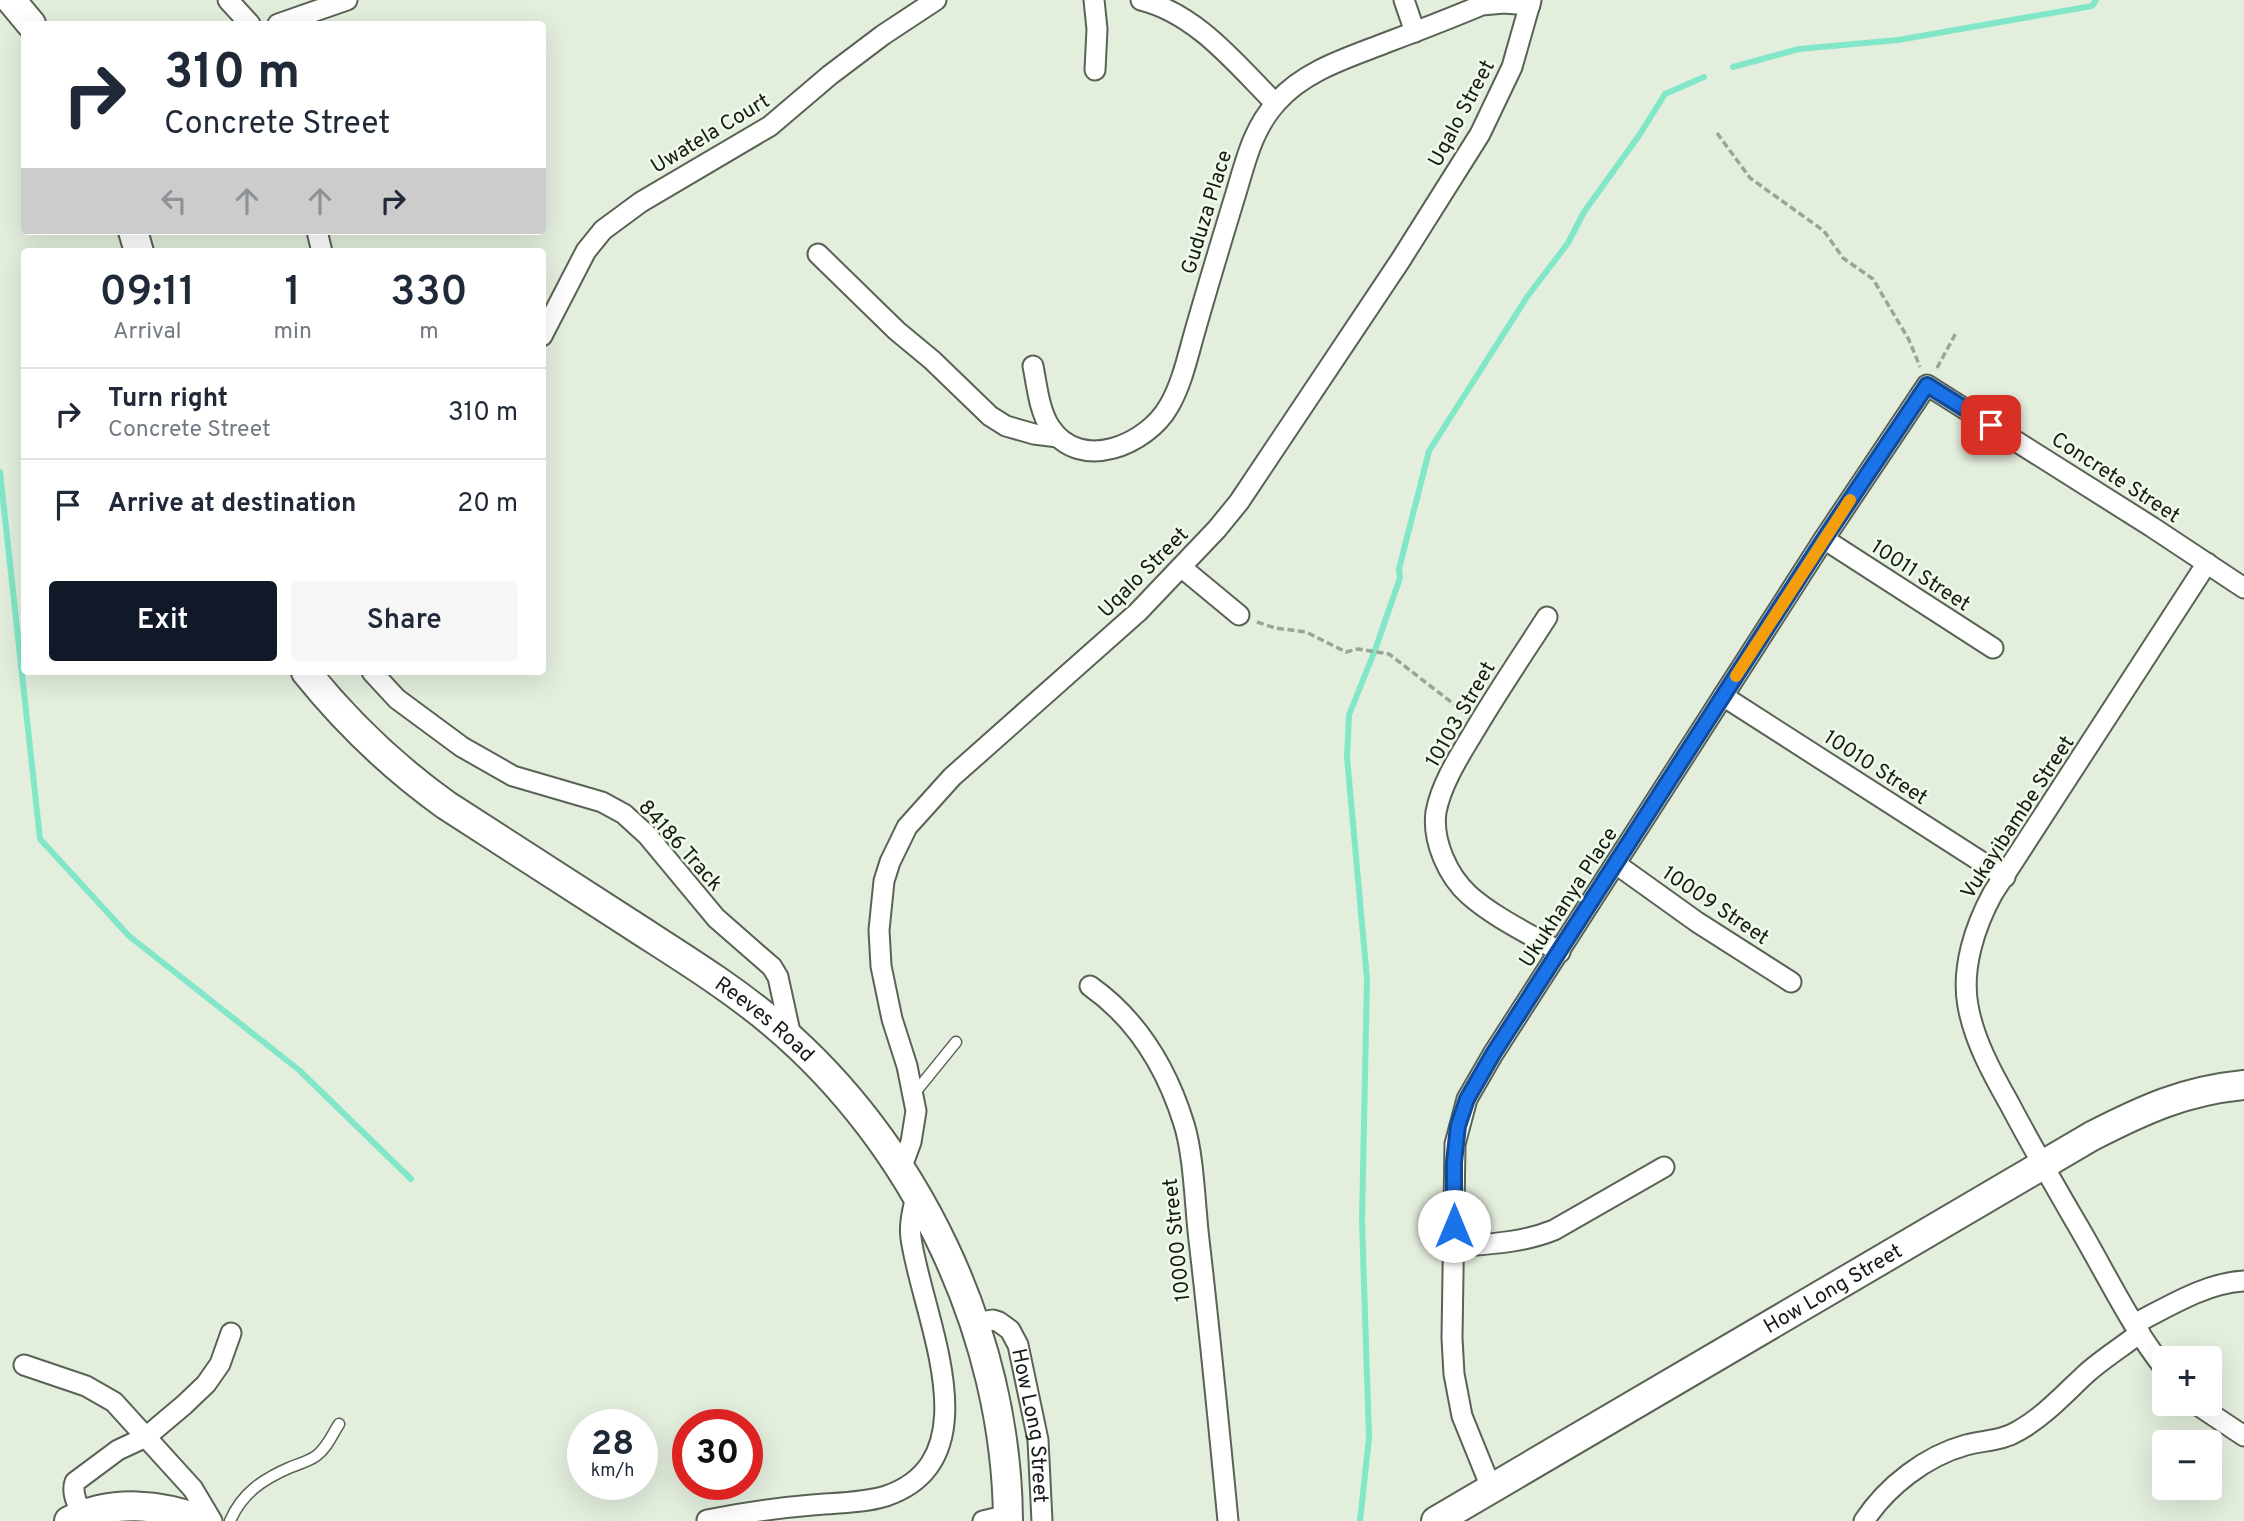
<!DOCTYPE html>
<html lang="en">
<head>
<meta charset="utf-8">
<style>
  :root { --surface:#fff; --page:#f6f6f7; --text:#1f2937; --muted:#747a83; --line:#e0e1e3; --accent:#111827 }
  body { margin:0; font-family:Overpass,sans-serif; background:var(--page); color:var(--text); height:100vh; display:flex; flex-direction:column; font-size:26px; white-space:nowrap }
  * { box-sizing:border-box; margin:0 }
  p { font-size:23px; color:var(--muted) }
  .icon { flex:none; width:38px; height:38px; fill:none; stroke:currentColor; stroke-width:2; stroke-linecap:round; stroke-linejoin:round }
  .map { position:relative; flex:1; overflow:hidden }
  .sheet { position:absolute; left:21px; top:248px; width:525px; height:427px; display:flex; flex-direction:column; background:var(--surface); border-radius:7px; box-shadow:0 7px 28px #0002 }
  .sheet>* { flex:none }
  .hud { position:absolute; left:21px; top:21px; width:525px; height:214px; border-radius:7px; box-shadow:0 7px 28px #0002; background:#fff; color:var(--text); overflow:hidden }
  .buttons { position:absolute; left:2152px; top:1346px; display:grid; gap:14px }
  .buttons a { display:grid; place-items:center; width:70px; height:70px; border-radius:7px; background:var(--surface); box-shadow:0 7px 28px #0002; font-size:35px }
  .speed { position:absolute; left:567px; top:1409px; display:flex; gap:14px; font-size:35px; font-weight:700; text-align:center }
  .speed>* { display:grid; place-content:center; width:91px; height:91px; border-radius:50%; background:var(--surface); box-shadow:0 7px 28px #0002; line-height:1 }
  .speed small { font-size:18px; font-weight:400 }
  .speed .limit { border:10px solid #d22; background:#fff; color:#111 }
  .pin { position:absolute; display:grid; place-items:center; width:60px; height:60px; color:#fff; margin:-30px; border-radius:14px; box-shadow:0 4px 10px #0006 }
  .me { position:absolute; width:77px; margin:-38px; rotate:0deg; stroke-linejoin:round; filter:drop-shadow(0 0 5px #0008) }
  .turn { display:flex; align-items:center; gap:24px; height:147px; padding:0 28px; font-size:32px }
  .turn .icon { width:91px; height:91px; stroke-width:2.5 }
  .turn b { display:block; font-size:49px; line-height:60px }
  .lanes { display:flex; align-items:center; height:66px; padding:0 28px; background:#0003; justify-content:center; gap:35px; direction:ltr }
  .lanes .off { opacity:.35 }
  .eta { display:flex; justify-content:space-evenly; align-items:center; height:119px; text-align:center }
  .eta b { font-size:42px; font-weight:600; line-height:49px }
  .cta { display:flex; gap:14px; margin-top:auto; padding:14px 28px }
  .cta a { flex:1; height:80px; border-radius:7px; background:var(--accent); color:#fff; font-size:28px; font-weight:600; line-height:80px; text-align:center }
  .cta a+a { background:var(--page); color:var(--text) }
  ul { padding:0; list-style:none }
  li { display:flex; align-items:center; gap:21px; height:91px; padding:0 28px; border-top:2px solid var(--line) }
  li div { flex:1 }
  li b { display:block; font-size:26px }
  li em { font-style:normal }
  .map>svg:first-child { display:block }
</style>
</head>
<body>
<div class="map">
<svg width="2244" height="1521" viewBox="0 0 2244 1521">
  <rect width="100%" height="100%" fill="#e3eedd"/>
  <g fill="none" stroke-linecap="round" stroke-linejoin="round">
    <path stroke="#82e7c8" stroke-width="6" d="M 1733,67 L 1799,49 L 1898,40 L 2092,6 L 2096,0
      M 0,472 L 40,839 L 129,936 L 299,1070 L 411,1179
      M 1360,1521 L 1369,1438 L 1362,1220 L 1367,979 L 1347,757 L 1349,715 L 1375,650 L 1400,578 L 1399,569 L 1429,451 L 1527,297 L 1568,243 L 1584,212 L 1640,134 L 1665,94 L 1704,77"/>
    <defs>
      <path id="lane" d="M 913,1095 L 956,1042
        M 230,1521 C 242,1493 263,1479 291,1467 C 299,1464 309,1461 316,1456 C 327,1448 332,1435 339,1424"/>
      <g id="street">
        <path d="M 228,0 L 250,24"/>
        <path d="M 1094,0 L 1097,29 L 1095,70"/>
        <path d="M 1141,0 C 1197,14 1236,64 1275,103"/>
        <path d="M 1404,0 L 1415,32"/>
        <path d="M 278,24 L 347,0"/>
        <path d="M 317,231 L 322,252"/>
        <path d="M 818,254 L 897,331 L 932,360 L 990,416 L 1006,426 L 1034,434 L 1058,437"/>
        <path d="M 542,336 L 586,251 L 603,230 L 641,202 L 770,126 L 830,75 L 883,35 L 936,0"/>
        <path d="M 1033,366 C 1037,386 1039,410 1050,427 C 1080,473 1147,445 1169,406 C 1182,384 1188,355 1195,331 C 1208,285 1222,239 1236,193 C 1246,160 1253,128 1277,102 C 1305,70 1350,57 1388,42 C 1420,30 1451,18 1482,5 L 1504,3 L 1530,5"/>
        <path d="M 1824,539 L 1993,648"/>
        <path d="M 1181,567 L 1239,615"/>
        <path d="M 1547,617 C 1522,656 1496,694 1472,735 C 1458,758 1441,785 1436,812 C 1432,841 1448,876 1469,895 C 1495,918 1530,934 1560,952"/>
        <path d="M 372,672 L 397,699 L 462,747 L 513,776 L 602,802 L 624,814 L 647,835 L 716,918 L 772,967 L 778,977 L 792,1041"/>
        <path d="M 1723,696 L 2005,877"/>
        <path d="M 1616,864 L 1697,922 L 1791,982"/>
        <path d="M 1090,986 C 1138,1020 1167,1069 1184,1124 C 1194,1156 1195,1207 1199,1240 C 1210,1334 1219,1427 1228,1521"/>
        <path d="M 901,1169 L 911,1142 L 916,1111 L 907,1066 L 892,1019 L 881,966 L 879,930 L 884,881 L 890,862 L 907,827 L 952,777 L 1138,612 L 1217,529 L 1239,502 L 1400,261 L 1480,134 L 1512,67 L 1531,0"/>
        <path d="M 1453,1247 C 1488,1244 1522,1243 1554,1230 L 1664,1167"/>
        <path id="s1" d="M 974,1323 L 993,1320 L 999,1322 L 1010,1330 L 1018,1345 L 1038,1440 L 1042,1521"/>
        <path d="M 2134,1324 C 2168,1307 2205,1283 2244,1281"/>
        <path d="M 24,1365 L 86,1386 L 114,1402 L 193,1489 L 212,1521"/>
        <path d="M 2165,1369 C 2129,1324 2104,1269 2074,1219 C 2052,1181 2030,1143 2009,1103 C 1992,1073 1974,1040 1968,1006 C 1961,968 1975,926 1993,893 L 2207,563"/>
        <path d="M 2196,1404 L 2244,1436"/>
        <path d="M 1492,1490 L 1462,1416 L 1454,1374 L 1452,1338 L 1455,1144 L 1467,1099 L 1493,1054 L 1824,539 L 1927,385 L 2152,527 L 2244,588"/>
        <path d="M 82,1515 C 78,1505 71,1493 75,1482 L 118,1450 L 146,1437 L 184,1405 L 206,1384 L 220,1364 L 231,1333"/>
        <path d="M 707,1520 C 742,1513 776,1508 812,1505 C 835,1503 864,1503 886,1496 C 995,1459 921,1314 911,1238 C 909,1224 913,1209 916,1196"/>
        <path d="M 983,1521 L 1008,1515"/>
        <path d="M 1864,1521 C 1887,1486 1926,1456 1966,1445 C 1984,1440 2002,1441 2018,1431 C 2045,1416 2066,1392 2088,1372 C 2104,1358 2123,1346 2140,1333"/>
      </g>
      <g id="secondary">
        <path d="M 11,0 L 31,24"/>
        <path d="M 133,231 L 139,252"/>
        <path id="s2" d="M 306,672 C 347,723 393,767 446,805 C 507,845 568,884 629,923 C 678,955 728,985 773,1023 C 916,1143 1007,1334 1008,1521"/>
        <path d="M 69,1521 C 112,1499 161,1504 205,1521"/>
        <path id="s3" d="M 1436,1521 L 2092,1136 C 2145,1109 2184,1091 2244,1085"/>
      </g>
    </defs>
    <use href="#lane" stroke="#596355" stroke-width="13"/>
    <use href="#street" stroke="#596355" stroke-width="23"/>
    <use href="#secondary" stroke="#596355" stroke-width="32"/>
    <path stroke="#9ca497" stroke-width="3.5" stroke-dasharray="7 3.5" stroke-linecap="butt" d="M 1717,133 L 1750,178 L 1824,231 L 1843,258 L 1873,279 L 1909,340 L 1920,367
      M 1937,368 L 1957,331
      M 1257,622 L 1275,628 L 1306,632 L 1346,652 L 1358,649 L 1389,654 L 1464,712"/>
    <use href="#lane" stroke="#fff" stroke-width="10"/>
    <use href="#street" stroke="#fff" stroke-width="19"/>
    <use href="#secondary" stroke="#fff" stroke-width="28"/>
  </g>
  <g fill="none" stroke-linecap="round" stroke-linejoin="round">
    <defs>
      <path id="route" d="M 1454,1226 L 1454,1162 L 1458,1126 L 1467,1099 L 1493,1054 L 1824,539 L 1903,421 L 1927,385 L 1991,425"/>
    </defs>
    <use href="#route" stroke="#114b97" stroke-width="18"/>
    <use href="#route" stroke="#1a73e8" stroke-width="12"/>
    <path stroke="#f59e0b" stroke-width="12" d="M 1736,676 L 1850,500"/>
  </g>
  <g text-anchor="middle" stroke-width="5" stroke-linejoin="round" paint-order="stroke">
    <g font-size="21" fill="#171b15" stroke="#f0fbeb">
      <text transform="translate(1461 113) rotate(-62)" y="7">Uqalo Street</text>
      <text transform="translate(710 133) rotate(-31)" y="7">Uwatela Court</text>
      <text transform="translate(1206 212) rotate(-73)" y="7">Guduza Place</text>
      <text transform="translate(2116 477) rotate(33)" y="7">Concrete Street</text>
      <text transform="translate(1143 572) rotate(-45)" y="7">Uqalo Street</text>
      <text transform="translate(1921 575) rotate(33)" y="7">10011 Street</text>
      <text transform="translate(1460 714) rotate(-60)" y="7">10103 Street</text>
      <text transform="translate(1876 767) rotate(33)" y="7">10010 Street</text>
      <text transform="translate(2017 817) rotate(-57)" y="7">Vukayibambe Street</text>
      <text transform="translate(681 845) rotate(48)" y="7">84186 Track</text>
      <text transform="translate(1568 897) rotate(-57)" y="7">Ukukhanya Place</text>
      <text transform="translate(1716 905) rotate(34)" y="7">10009 Street</text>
      <text dy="7" stroke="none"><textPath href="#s2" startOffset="578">Reeves Road</textPath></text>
      <text transform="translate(1176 1240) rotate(-96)" y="7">10000 Street</text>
      <text dy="7" stroke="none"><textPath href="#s3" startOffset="460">How Long Street</textPath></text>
      <text dy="7" stroke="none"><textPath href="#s1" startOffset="138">How Long Street</textPath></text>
    </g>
  </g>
</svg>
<div class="buttons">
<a>+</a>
<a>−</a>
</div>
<div class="speed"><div>28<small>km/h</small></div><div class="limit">30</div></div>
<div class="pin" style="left:1991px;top:425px;background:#d93025"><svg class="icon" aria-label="arrive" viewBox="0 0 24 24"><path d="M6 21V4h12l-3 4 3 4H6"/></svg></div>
<svg class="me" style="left:1454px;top:1226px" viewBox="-20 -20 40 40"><circle r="19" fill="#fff"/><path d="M0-13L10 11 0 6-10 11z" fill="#1a73e8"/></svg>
<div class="hud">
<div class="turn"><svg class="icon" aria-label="right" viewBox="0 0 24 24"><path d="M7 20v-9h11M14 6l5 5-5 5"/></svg><div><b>310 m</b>Concrete Street</div></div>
<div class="lanes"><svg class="icon off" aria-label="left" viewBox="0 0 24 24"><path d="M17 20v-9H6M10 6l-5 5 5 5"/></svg><svg class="icon off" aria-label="ahead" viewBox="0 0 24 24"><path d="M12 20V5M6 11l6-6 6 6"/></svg><svg class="icon off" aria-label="ahead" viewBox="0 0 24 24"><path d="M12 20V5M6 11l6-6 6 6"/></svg><svg class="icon" aria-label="right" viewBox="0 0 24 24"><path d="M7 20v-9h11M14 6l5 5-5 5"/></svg></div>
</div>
<section class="sheet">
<div class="eta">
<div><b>09:11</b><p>Arrival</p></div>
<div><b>1</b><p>min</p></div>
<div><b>330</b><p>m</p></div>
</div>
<ul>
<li><svg class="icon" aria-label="right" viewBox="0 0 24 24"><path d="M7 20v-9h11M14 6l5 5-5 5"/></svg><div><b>Turn right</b><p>Concrete Street</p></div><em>310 m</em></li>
<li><svg class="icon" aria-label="arrive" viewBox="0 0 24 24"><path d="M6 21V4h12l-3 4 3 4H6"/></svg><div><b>Arrive at destination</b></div><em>20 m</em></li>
</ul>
<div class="cta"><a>Exit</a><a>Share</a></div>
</section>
</div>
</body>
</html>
